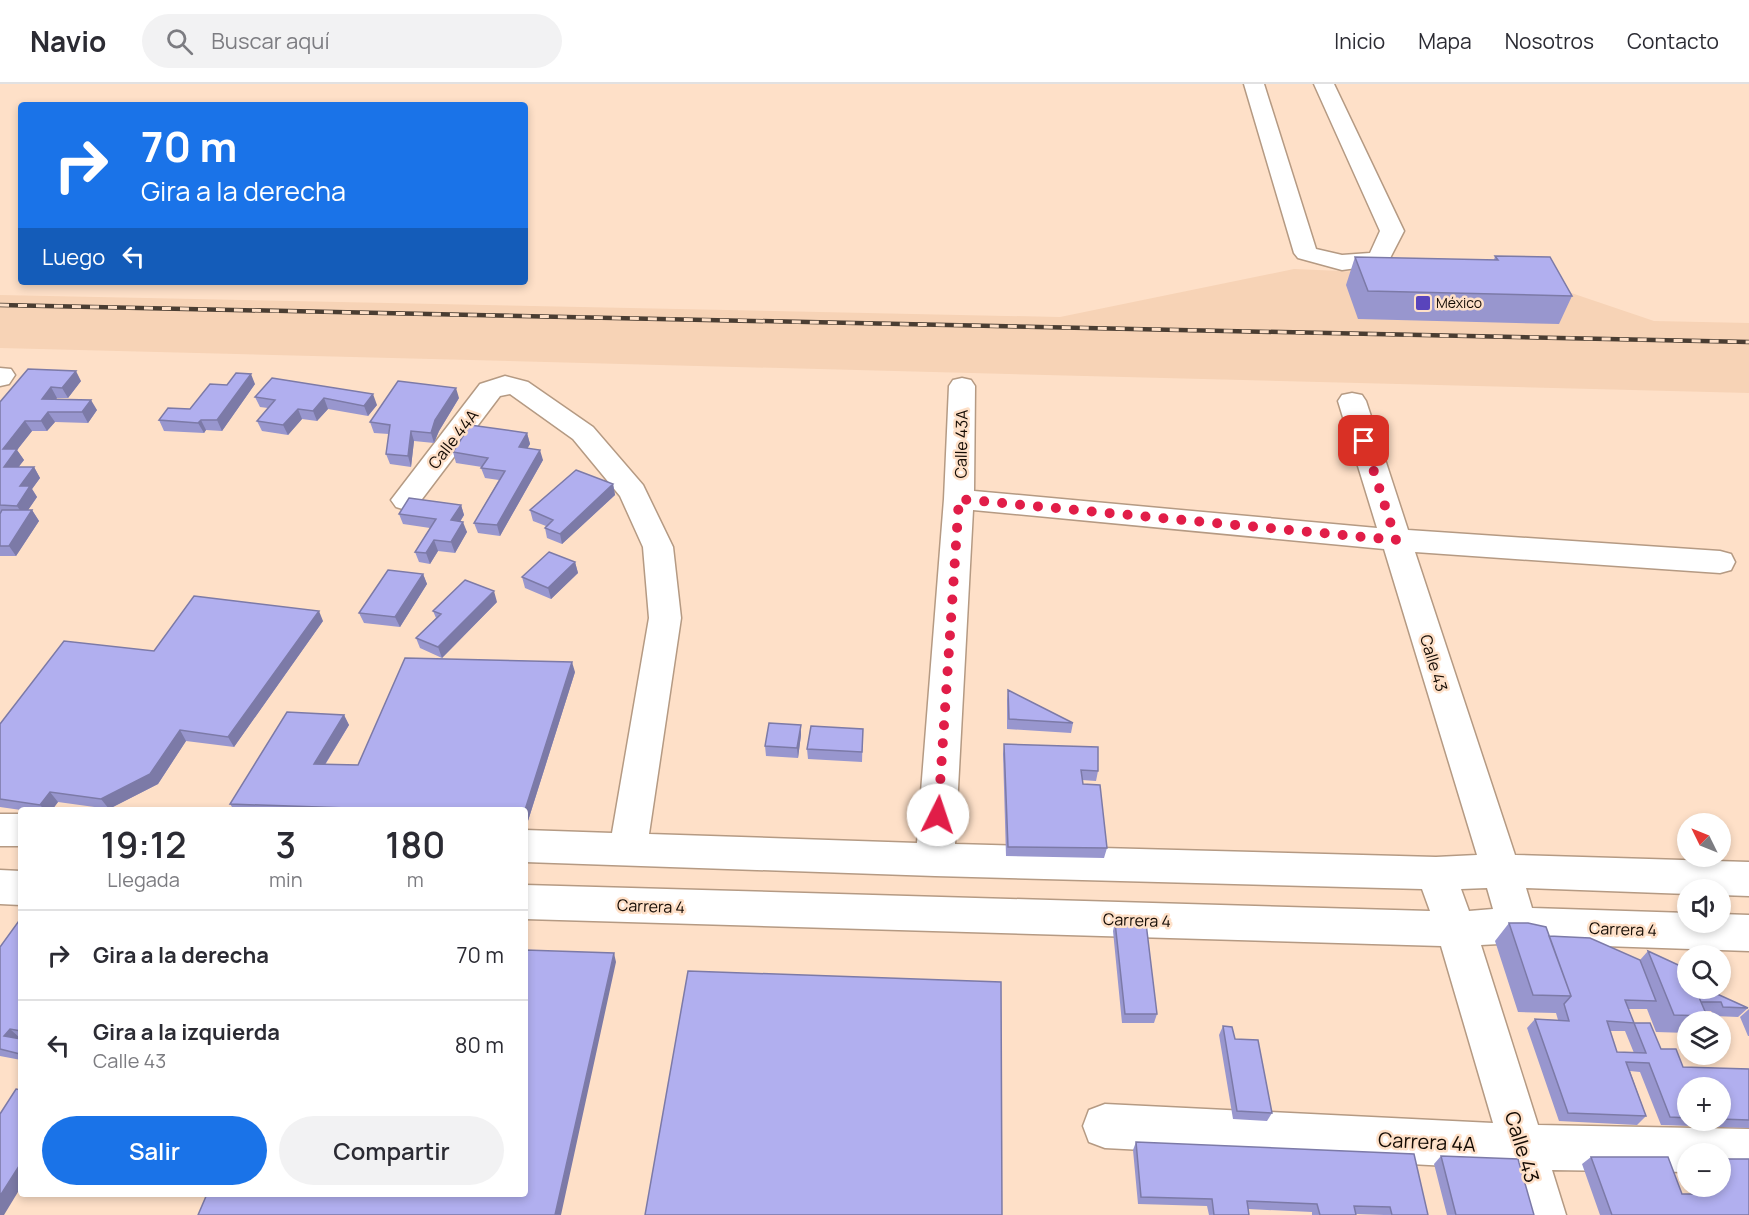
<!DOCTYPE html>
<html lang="es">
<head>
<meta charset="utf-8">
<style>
  :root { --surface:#fff; --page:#f2f2f3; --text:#2b2b33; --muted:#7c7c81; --line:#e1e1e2; --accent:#1a73e8 }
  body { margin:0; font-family:Manrope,sans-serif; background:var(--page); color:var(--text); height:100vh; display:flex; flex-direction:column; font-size:22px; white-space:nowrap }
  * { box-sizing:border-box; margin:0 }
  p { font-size:20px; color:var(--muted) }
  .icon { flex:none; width:33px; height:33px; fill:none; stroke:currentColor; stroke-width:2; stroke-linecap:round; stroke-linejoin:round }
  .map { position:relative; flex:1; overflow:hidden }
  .details { position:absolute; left:18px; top:723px; width:510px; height:390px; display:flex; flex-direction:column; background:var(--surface); border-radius:6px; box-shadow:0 3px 9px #0003 }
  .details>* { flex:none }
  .guide { position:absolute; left:18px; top:18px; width:510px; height:183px; border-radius:6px; box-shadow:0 3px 9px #0003; background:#1a73e8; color:#fff; overflow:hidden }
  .needle { width:39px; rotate:313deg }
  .controls { position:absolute; left:1677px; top:729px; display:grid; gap:12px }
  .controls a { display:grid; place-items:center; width:54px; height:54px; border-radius:50%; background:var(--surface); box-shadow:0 3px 9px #0003; font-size:30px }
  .pin { position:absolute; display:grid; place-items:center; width:51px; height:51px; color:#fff; margin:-26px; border-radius:12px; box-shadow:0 3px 9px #0006 }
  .me { position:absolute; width:66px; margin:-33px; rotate:4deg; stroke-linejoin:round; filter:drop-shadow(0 0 4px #0008) }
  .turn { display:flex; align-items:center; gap:21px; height:126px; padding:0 24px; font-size:27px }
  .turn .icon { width:78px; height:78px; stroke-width:2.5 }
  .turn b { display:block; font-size:42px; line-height:51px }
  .then { display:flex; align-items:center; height:57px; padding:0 24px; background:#0003; gap:12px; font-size:22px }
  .eta { display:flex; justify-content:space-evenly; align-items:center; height:102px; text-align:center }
  .eta b { font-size:36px; font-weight:600; line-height:42px }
  .button { display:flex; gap:12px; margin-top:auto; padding:12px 24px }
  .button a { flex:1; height:69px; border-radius:36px; background:var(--accent); color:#fff; font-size:24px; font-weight:600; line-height:69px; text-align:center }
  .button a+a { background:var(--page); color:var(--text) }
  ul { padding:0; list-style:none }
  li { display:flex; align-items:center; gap:18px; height:90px; padding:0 24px; border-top:2px solid var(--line) }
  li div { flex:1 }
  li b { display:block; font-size:22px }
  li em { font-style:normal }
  header { display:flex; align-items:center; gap:36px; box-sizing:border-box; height:84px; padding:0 30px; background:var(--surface); border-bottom:2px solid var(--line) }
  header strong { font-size:28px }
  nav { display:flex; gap:33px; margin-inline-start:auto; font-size:21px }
  .search { width:420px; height:54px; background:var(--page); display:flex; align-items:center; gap:15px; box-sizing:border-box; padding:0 21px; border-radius:33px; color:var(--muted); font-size:22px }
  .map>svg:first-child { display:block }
</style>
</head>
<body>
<header>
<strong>Navio</strong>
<div class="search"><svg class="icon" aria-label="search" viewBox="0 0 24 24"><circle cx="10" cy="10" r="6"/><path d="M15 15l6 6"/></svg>Buscar aquí</div>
<nav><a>Inicio</a><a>Mapa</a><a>Nosotros</a><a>Contacto</a></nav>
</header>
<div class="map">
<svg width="1749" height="1131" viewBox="0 0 1749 1131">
  <rect width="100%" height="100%" fill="#fee0c8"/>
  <path fill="#f7d3b6" d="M 1294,185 L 1530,195 L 1654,237 L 1749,239 L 1749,309 L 0,264 L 0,211 L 1060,233 Z"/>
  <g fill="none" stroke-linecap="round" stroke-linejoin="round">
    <defs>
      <path id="minor" d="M 1244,0 L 1264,0 L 1316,165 L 1342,171 L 1370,169 L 1380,147 L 1314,0 L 1334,0 L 1404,147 L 1387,180 L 1342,186 L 1298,174 L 1294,169 Z
        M 0,284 L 11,285 L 15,291 L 9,300 L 0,302 Z
        M 505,292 L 528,298 L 593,343 L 643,401 L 673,463 L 681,534 L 649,750 L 917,759 L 944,415 L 949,302 L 953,296 L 962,294 L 971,296 L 975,302 L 974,407 L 1377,444 L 1338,317 L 1342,311 L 1352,309 L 1362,311 L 1366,317 L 1408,446 L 1720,467 L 1731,470 L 1735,478 L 1731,486 L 1720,489 L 1415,468 L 1515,771 L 1749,778 L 1749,812 L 1720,811 L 1720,806 L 1688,806 L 1688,810 L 1526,804 L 1532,824 L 1688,829 L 1688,838 L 1720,838 L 1720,830 L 1749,831 L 1749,867 L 1518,859 L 1481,861 L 1538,1041 L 1749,1045 L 1749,1089 L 1720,1089 L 1720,1070 L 1688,1070 L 1688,1088 L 1552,1086 L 1566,1131 L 1520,1131 L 1506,1085 L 1105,1064 L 1089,1058 L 1083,1042 L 1089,1026 L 1105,1020 L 1493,1039 L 1441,862 L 525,835 L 525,801 L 1430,827 L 1422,805 L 935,792 L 525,778 L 525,746 L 612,749 L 649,534 L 643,463 L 620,412 L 573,355 L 510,310 L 500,312 L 416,423 L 406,426 L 396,423 L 391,416 L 480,300 ZM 973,426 L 1384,465 L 1477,771 L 1436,773 L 955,760 ZM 1487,804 L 1493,825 L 1469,827 L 1461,805 Z
        M 0,730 L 21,730 L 21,762 L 0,762 Z
        M 0,786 L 21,787 L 21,821 L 0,820 Z"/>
    </defs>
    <use href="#minor" stroke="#b59a83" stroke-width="3"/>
    <use href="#minor" fill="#fff" fill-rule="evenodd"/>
    <defs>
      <path id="rail" d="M 0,221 L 1749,258"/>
    </defs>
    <use href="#rail" stroke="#4a3d32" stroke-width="4.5"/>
    <use href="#rail" stroke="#fee0c8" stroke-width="3" stroke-dasharray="9" stroke-linecap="butt"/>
  </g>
  <path fill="#9896ce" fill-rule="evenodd" d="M 1495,172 L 1572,212 L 1559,240 L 1358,235 L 1346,201 L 1355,173 L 1494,176 Z
    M 28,285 L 81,297 L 68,314 L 57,314 L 56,315 L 97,326 L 88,339 L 55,338 L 47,347 L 32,347 L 17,366 L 24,376 L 18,383 L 34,383 L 40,394 L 32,405 L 37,413 L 28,426 L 32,426 L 39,437 L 16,472 L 0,472 L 0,318 Z
    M 272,294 L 377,321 L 368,332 L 328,325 L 317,337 L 302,335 L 288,351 L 262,347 L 257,337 L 268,324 L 260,323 L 255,313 Z
    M 255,300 L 222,347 L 206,346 L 204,349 L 164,347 L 159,336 L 190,325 L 227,301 Z
    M 459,314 L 439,347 L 434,359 L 414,357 L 411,383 L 390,380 L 386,370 L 389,350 L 374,349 L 370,338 Z
    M 527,349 L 530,360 L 527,364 L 543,376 L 500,452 L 478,449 L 474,439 L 499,396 L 485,394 L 481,384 L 482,383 L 456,379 L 453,368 Z
    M 613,400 L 615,411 L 562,460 L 547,454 L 545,444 L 546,442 L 533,437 L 530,426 Z
    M 461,421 L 464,431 L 460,438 L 467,448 L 455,469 L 438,467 L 430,480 L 419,478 L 415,468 L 430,444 L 403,440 L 399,430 Z
    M 575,478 L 578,489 L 551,515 L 525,504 L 522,493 Z
    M 423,490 L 427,500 L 400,543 L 364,539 L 359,529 Z
    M 497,518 L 442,574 L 420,564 L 416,554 L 436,534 L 433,527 Z
    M 323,537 L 234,663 L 186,657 L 158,700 L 109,725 L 58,718 L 52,726 L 21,726 L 0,723 L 0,640 L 154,567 Z
    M 575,588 L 527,740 L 525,740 L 525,726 L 234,726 L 230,720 L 344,631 L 349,641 L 325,681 L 358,681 Z
    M 1008,606 L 1073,639 L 1071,649 L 1007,645 L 1007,616 Z
    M 863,645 L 862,678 L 808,675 L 807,665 Z
    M 801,651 L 798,674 L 766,672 L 765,662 Z
    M 1004,660 L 1098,687 L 1096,697 L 1082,696 L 1083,700 L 1107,764 L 1104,774 L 1006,772 L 1003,670 Z
    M 21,834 L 21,954 L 20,954 L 19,955 L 21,955 L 21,976 L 0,972 L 0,863 Z
    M 1115,838 L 1157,930 L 1154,939 L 1122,939 L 1113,847 Z
    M 1509,839 L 1549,852 L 1640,876 L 1648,867 L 1688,904 L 1748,924 L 1738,933 L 1714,932 L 1711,927 L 1705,927 L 1707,932 L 1702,938 L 1688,938 L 1688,949 L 1656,948 L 1647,925 L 1628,925 L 1634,939 L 1625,947 L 1610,947 L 1617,968 L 1634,969 L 1625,947 L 1634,939 L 1661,965 L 1683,983 L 1749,985 L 1749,1044 L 1661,1041 L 1640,988 L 1630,987 L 1646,1032 L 1637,1041 L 1559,1037 L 1527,944 L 1535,935 L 1558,936 L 1556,929 L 1518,928 L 1495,857 ZM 1688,1004 L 1720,1004 L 1720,1036 L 1688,1036 Z
    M 1749,925 L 1749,952 L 1748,952 L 1740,933 Z
    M 1223,942 L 1235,955 L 1272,1029 L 1267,1037 L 1233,1035 L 1219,951 Z
    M 1136,1058 L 1428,1131 L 1384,1131 L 1355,1130 L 1356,1131 L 1312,1131 L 1312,1128 L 1248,1125 L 1249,1131 L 1209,1131 L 1207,1122 L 1138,1120 L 1133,1066 Z
    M 1441,1072 L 1534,1131 L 1447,1131 L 1434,1080 Z
    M 1591,1073 L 1682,1110 L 1697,1110 L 1694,1102 L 1720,1102 L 1749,1131 L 1600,1131 L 1582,1080 Z"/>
  <path fill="#7c7aa7" d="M 76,287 L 81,297 L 68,314 L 62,304 Z
    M 251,290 L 255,300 L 222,347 L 217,336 Z
    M 51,303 L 57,314 L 48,325 L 42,315 Z
    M 456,304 L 459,314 L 439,347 L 434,359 L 431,349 L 435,336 Z
    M 373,310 L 377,321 L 368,332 L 364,322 Z
    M 324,314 L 328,325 L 317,337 L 313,327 Z
    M 91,316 L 97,326 L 88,339 L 82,328 Z
    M 298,325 L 302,335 L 288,351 L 283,341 Z
    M 48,328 L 55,338 L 47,347 L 41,337 Z
    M 201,336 L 206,346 L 204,349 L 198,339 Z
    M 25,337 L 32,347 L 17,366 L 24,376 L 11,393 L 4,383 L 3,365 Z
    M 411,347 L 414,357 L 411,383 L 408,372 Z
    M 527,349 L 530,360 L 522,374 L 519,363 Z
    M 540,366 L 543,376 L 500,452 L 497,441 Z
    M 34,383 L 40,394 L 32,405 L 37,413 L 24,432 L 17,422 L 20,402 Z
    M 613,400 L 615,411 L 562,460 L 560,450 Z
    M 461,421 L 464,431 L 454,447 L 451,436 Z
    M 32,426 L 39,437 L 16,472 L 9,462 Z
    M 463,438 L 467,448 L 455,469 L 451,458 Z
    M 434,456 L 438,467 L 430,480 L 426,469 Z
    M 575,478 L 578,489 L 551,515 L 548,504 Z
    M 423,490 L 427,500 L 400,543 L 395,533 Z
    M 494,507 L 497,518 L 442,574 L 438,563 Z
    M 319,527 L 323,537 L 234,663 L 228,653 Z
    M 572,578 L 575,588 L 527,740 L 525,733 L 525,726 Z
    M 344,631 L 349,641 L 319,690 L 314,680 Z
    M 801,641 L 801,651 L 798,674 L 797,664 Z
    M 180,646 L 186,657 L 158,700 L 109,725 L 101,715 Z
    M 50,708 L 58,718 L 52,726 L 45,726 L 40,721 Z
    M 614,869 L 616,878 L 561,1131 L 555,1131 Z
    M 10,945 L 20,954 L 14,961 L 4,952 Z
    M 21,1079 L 21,1103 L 4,1131 L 0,1131 L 0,1112 Z"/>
  <path fill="#b1afef" stroke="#7c7aa7" stroke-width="1.5" d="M 1495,172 L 1550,173 L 1572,212 L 1368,207 L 1355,173 L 1498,176 Z
    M 28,285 L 76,287 L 62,304 L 51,303 L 42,315 L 91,316 L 82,328 L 48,328 L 41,337 L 25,337 L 3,365 L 17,365 L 4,383 L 34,383 L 20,402 L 30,402 L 17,422 L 0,421 L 0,318 Z
    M 236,289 L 251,290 L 217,336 L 201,336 L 198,339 L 159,336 L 168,324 L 190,325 L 210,300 L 227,301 Z
    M 272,294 L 373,310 L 364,322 L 324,314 L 313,327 L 298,325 L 283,341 L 257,337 L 275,316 L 255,313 Z
    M 398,297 L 456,304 L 435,336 L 431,349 L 411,347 L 408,372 L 386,370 L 390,341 L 370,338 Z
    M 470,341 L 527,349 L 519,363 L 540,366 L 497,441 L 474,439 L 505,387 L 481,384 L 488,374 L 453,368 Z
    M 576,386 L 613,400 L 560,450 L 545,444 L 553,436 L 530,426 Z
    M 409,414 L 461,421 L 451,436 L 463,438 L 451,458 L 434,456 L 426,469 L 415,468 L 436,435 L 399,430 Z
    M 2,426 L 32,426 L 9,462 L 0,462 L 0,430 Z
    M 549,468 L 575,478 L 548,504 L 522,493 Z
    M 388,486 L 423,490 L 395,533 L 359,529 Z
    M 465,496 L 494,507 L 438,563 L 416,554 L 441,530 L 433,527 Z
    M 194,512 L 319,527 L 228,653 L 180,646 L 150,690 L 101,715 L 50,708 L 40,721 L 0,715 L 0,640 L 64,557 L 154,567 Z
    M 405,574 L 572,578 L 525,726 L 406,726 L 230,720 L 287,628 L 344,631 L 314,680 L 358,681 Z
    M 1008,606 L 1073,639 L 1009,635 Z
    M 769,639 L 801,641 L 797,664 L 765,662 Z
    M 811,642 L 863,645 L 862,668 L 807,665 Z
    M 1004,660 L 1098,663 L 1098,687 L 1081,686 L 1083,700 L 1100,701 L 1107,764 L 1008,763 Z
    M 21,834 L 21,947 L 10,945 L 4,952 L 21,955 L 20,970 L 0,965 L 0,863 Z
    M 1115,838 L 1146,839 L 1157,930 L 1125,930 Z
    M 1509,839 L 1528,839 L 1546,843 L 1571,912 L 1533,911 Z
    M 1549,852 L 1590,854 L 1640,876 L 1656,917 L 1625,916 L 1634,939 L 1607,937 L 1617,968 L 1646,969 L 1634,939 L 1650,939 L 1661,965 L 1676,965 L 1683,983 L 1749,985 L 1749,1036 L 1720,1035 L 1720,1004 L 1688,1004 L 1688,1034 L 1670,1033 L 1649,979 L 1626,978 L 1646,1032 L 1568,1029 L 1535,935 L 1569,937 L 1564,920 L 1571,912 Z
    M 525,866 L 614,869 L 555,1131 L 198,1131 L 207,1110 L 525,1110 Z
    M 1648,867 L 1687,885 L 1688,904 L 1695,904 L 1707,932 L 1674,931 Z
    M 688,887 L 1001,898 L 1002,1131 L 645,1131 Z
    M 1695,904 L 1704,904 L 1748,924 L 1723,923 L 1721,918 L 1701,918 Z
    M 1223,942 L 1232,943 L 1235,955 L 1258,956 L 1272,1029 L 1237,1027 Z
    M 16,1005 L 21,1006 L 21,1079 L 0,1112 L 0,1030 Z
    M 1136,1058 L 1414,1070 L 1428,1131 L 1392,1131 L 1390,1123 L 1354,1122 L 1356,1131 L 1320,1131 L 1317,1120 L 1247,1117 L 1249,1131 L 1214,1131 L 1212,1115 L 1141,1113 Z
    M 1441,1072 L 1518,1075 L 1534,1131 L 1456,1131 Z
    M 1591,1073 L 1668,1073 L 1682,1110 L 1711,1110 L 1708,1102 L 1720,1102 L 1720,1075 L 1749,1075 L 1749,1131 L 1612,1131 Z"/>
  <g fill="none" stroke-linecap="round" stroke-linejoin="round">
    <path stroke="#e11d48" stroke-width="10" stroke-dasharray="0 18" d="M 938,731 L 959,415 L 1396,456 L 1364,357"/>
  </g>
  <rect fill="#5944bc" stroke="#fee0c8" stroke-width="2" x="1415" y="211" width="16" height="16" rx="3"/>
  <g text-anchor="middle" stroke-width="5" stroke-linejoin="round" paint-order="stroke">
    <g font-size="14" fill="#140b04" stroke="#fee0c8" text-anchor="start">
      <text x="1436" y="224">México</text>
    </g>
    <g font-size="16" fill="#140b04" stroke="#fee0c8">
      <text transform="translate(453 355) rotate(-52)" y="6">Calle 44A</text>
      <text transform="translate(961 360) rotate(-89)" y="6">Calle 43A</text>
      <text transform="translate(1434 579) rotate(73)" y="6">Calle 43</text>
      <text transform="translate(651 822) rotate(2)" y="6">Carrera 4</text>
      <text transform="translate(1137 836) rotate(2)" y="6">Carrera 4</text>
      <text transform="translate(1623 845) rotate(2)" y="6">Carrera 4</text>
    </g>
    <g font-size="20" fill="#140b04" stroke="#fee0c8">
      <text transform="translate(1427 1058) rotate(3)" y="7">Carrera 4A</text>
      <text transform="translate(1522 1063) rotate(73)" y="7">Calle 43</text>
    </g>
  </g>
</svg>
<div class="controls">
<a><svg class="needle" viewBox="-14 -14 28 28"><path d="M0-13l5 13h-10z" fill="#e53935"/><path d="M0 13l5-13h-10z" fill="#7c7c81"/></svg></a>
<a><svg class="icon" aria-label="sound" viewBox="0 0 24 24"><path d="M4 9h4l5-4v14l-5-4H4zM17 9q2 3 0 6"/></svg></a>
<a><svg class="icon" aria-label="search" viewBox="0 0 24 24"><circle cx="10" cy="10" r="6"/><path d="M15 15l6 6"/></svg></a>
<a><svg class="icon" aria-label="layers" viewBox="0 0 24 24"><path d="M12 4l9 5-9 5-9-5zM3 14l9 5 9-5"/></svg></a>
<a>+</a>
<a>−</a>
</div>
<div class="pin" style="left:1364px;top:357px;background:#d93025"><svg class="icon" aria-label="arrive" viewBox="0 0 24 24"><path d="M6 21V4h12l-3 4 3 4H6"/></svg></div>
<svg class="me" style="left:938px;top:731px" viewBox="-20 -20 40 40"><circle r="19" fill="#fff"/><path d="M0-13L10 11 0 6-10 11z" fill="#e11d48"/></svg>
<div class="guide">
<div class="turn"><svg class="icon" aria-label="right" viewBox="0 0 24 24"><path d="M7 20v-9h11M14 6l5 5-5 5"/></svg><div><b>70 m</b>Gira a la derecha</div></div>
<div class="then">Luego<svg class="icon" aria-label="left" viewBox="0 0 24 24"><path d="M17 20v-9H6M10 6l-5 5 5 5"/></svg></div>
</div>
<section class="details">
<div class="eta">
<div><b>19:12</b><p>Llegada</p></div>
<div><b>3</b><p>min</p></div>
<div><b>180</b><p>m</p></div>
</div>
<ul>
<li><svg class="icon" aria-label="right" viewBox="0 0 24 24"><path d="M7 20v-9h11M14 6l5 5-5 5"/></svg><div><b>Gira a la derecha</b></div><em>70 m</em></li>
<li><svg class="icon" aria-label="left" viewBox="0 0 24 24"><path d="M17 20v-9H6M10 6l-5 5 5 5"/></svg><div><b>Gira a la izquierda</b><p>Calle 43</p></div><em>80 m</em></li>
</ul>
<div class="button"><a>Salir</a><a>Compartir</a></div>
</section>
</div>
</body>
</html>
